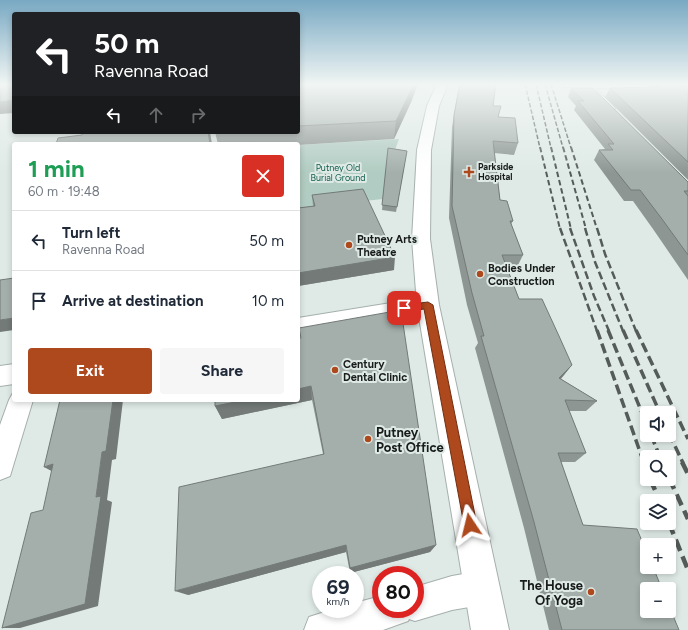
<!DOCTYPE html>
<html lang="en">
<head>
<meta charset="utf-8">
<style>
  :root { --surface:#fff; --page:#f6f6f7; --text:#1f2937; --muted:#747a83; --line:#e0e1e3; --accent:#ae481d }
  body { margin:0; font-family:Figtree,sans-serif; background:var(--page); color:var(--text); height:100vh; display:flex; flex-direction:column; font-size:15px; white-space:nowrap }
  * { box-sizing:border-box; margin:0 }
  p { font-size:13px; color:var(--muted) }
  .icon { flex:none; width:22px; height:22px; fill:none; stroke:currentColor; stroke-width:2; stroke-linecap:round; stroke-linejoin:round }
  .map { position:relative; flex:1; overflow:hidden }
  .drawer { position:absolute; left:12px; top:142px; width:288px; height:260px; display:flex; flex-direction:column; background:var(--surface); border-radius:4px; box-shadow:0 2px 6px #0003 }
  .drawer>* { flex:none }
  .banner { position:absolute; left:12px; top:12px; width:288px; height:122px; border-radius:4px; box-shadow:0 2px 6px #0003; background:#202124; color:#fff; overflow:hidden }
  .buttons { position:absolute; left:640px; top:406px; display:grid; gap:8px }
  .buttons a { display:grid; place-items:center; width:36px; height:36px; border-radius:4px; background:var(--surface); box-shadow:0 2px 6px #0003; font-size:20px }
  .speed { position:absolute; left:312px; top:566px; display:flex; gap:8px; font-size:20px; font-weight:700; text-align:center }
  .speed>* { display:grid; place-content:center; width:52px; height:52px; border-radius:50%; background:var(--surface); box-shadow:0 2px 6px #0003; line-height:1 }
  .speed small { font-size:10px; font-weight:400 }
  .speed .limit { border:6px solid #d22; background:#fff; color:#111 }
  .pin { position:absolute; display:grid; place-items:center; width:34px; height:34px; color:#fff; margin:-17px; border-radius:8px; box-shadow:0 2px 6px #0006 }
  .me { position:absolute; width:44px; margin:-22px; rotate:350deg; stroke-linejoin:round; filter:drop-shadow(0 0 3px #0008) }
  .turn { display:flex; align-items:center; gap:14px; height:84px; padding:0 16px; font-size:18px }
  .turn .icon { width:52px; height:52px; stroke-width:2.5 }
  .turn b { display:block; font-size:28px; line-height:34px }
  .lanes { display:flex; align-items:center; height:38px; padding:0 16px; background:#0003; justify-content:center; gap:20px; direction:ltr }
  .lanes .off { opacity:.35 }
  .round { display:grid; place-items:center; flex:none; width:42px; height:42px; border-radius:4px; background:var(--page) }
  .overview { display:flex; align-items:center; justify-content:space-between; height:68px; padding:0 16px }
  h1 { font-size:24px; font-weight:700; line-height:30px; color:#1e9e55 }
  .cta { display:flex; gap:8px; margin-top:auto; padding:8px 16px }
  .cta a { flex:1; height:46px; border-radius:4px; background:var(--accent); color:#fff; font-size:16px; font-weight:700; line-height:46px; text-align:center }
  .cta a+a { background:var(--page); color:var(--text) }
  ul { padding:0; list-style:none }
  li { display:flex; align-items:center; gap:12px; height:60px; padding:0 16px; border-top:1px solid var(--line) }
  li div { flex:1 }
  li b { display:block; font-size:15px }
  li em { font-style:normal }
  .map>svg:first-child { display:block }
</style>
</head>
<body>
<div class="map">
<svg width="688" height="630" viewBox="0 0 688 630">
  <rect width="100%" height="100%" fill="#dfeae6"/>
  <path fill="#b1ccc2" d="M 399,139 L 390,164 L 383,199 L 298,208 L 298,145 Z"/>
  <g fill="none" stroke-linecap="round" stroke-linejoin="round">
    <defs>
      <path id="street" d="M 559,84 L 688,84 L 688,89 L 595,88 L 615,108 L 613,110 L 605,110 L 583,87 L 564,87 Z
        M 428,297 L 435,300 L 438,305 L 435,310 L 298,334 L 298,318 Z
        M 14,364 L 14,384 L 0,386 L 0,366 Z
        M 14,391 L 14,400 L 33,400 L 10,476 L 0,480 L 0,425 L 9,400 Z
        M 481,571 L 493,576 L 498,588 L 493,600 L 481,605 L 452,610 L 415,621 L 409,619 L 408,621 L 383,630 L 304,630 L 309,617 L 334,609 L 355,609 L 355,603 L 381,596 L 381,609 L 415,609 L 415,587 L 452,576 Z"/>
      <path id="highway" d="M 437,84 L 448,84 L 439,106 L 431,150 L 430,239 L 439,305 L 509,630 L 471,630 L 417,305 L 412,239 L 417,150 L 427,106 Z"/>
    </defs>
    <use href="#street" stroke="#a5b0ac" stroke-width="2"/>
    <use href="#highway" stroke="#a5b0ac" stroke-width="2"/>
    <use href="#street" fill="#fff" fill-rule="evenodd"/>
    <use href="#highway" fill="#fff" fill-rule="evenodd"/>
    <path stroke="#545b59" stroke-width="1.5" stroke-dasharray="4.5 2" stroke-linecap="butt" d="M 525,84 L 540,148
      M 536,84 L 551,148
      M 545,84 L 563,148
      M 551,84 L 571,148"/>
    <path stroke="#545b59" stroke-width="2" stroke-dasharray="5.5 3" stroke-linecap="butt" d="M 540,147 L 560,229
      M 551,147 L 571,229
      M 563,147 L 586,229
      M 571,147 L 597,229"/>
    <path stroke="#545b59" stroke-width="2.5" stroke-dasharray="8 3.5" stroke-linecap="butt" d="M 560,228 L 597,331
      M 570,228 L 594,296 L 609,331
      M 585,228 L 595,262 L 623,331
      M 597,228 L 605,254 L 636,331"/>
    <path stroke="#545b59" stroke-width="3.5" stroke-dasharray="10 4.5" stroke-linecap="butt" d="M 597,330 L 644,463
      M 608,330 L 647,425
      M 623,330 L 660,413
      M 636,330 L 688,439
      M 669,433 L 683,463
      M 651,435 L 660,457"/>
    <path stroke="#545b59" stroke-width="4.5" stroke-dasharray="12 6" stroke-linecap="butt" d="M 644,462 L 647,471
      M 682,462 L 688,474
      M 669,478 L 688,519
      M 650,479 L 660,501
      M 669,523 L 688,570"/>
  </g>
  <path fill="#8d9693" d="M 298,84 L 412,100 L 394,139 L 298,145 L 298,144 L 218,144 L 215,132 L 298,132 Z
    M 459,84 L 496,84 L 493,106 L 498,117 L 518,143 L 514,155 L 494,153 L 500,200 L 513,221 L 511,224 L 523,255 L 517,267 L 507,267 L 519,299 L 572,365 L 561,379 L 597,401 L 586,411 L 569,411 L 586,453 L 575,462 L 561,462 L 583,525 L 679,630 L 549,630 L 524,528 L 475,348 L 478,343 L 467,305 L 449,218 L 452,127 Z
    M 651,84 L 688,84 L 688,180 L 605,97 L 610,88 L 649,88 Z
    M 571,88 L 688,182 L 688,280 L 653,229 L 633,201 L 624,201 L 594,160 L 599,150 L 605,149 L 574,110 L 576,106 L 568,97 Z
    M 388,148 L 407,151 L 396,212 L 382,210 Z
    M 312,195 L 394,270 L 298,286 L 298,208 L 313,206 Z
    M 299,328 L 436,545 L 430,552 L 350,573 L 346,552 L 188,595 L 323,454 L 312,400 L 222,419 L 215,406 L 301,338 Z"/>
  <path fill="#737a78" d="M 414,84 L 418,84 L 412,100 L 394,139 L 396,121 Z
    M 14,100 L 14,113 L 0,114 L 0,102 Z
    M 208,132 L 210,132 L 212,144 L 210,144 Z
    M 395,257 L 394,270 L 298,286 L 298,273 Z
    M 14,318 L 14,330 L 0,332 L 0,320 Z
    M 572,365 L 562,377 L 550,389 L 559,378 Z
    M 311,386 L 312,400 L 222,419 L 215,406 L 245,400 L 298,400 L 298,389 Z
    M 113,400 L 123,400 L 116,459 L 112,460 L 107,500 L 112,502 L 98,606 L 20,628 L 2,628 L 96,497 L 102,452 Z
    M 53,464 L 57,474 L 44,467 Z
    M 346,545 L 346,552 L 188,595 L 175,591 Z
    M 436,545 L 430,552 L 350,573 L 350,568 Z"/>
  <path fill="#a4afab" stroke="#737a78" d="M 0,84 L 14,84 L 14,100 L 0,102 Z
    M 298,84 L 414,84 L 396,121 L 298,126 Z
    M 460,84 L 496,84 L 493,106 L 501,106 L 498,117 L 515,118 L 518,143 L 493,141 L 500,200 L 507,201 L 513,221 L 510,221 L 523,255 L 502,255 L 519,299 L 542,299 L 559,336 L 572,365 L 559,378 L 597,401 L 565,400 L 586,453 L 558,453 L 583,525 L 637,529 L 647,553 L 647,567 L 653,567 L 662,589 L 647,589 L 647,611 L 669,611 L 669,606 L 679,630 L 562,630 L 534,522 L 481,336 L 484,336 L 472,293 L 452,206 L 454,115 Z
    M 657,84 L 688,84 L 688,162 L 610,88 L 660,87 Z
    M 571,88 L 593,88 L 688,182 L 688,191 L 684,191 L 688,196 L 688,255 L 662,219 L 640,190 L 631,190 L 599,150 L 613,150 L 608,144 L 614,144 L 578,101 L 584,101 Z
    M 83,132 L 208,132 L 210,144 L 56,144 L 58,138 L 82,135 Z
    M 388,148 L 407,151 L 397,207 L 382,205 Z
    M 363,189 L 395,257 L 298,273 L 298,208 L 315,206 L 312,195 Z
    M 14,278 L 14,318 L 0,320 L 0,280 Z
    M 401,310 L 436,545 L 350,568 L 346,545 L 175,591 L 179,487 L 324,454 L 311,386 L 298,389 L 298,338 L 301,338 L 299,328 Z
    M 60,400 L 113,400 L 106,451 L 102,452 L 96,497 L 101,496 L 85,604 L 2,628 L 31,513 L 43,510 L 53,464 L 44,467 Z
    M 215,400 L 245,400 L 215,406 Z"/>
  <linearGradient id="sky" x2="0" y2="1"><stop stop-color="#79a9c3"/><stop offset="0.49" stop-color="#f1f6f4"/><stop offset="1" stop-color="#f1f6f4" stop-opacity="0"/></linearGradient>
  <rect width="688" height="173" fill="url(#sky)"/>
  <path fill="#ae481d" stroke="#712f13" d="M 428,302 L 433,305 L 477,525 L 475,529 L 470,531 L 466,529 L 464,525 L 424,309 L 404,312 L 400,308 L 404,305 Z"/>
  <g fill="#ae481d" stroke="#dfeae6" stroke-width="1.5">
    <path d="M467 166h4v4h4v4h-4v4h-4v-4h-4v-4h4z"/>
    <circle cx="349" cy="245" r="4"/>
    <circle cx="480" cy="274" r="4"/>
    <circle cx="335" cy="370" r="4"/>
    <circle cx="368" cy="439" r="4"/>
    <circle cx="591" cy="592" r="4"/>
  </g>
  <g text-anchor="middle" stroke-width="4" stroke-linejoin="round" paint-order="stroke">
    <g font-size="9" font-weight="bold" fill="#181c1b" stroke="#dfeae6" text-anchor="start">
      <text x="478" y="170">Parkside<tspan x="478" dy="10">Hospital</tspan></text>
    </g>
    <g font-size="9" fill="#0f5c4a" stroke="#dfeae6">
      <text x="338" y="171">Putney Old<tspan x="338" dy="10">Burial Ground</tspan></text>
    </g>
    <g font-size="11" font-weight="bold" fill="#181c1b" stroke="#dfeae6" text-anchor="start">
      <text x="357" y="243">Putney Arts<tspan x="357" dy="13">Theatre</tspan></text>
      <text x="488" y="272">Bodies Under<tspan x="488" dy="13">Construction</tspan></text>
      <text x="343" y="368">Century<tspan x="343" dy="13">Dental Clinic</tspan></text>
    </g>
    <g font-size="13" font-weight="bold" fill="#181c1b" stroke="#dfeae6" text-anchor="start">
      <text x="376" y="437">Putney<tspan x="376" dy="15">Post Office</tspan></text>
      <text x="583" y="590" text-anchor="end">The House<tspan x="583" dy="15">Of Yoga</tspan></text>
    </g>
  </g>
</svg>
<div class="buttons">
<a><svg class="icon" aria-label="sound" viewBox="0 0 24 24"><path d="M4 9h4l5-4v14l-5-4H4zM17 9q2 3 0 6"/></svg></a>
<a><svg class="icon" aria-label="search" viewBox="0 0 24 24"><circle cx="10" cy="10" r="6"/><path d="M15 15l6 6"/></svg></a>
<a><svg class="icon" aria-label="layers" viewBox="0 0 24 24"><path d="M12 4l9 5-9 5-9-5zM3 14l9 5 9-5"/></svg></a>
<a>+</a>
<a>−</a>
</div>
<div class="speed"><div>69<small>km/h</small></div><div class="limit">80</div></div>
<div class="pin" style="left:404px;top:308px;background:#d93025"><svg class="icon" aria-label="arrive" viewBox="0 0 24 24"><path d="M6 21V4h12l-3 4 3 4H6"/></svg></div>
<svg class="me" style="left:470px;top:525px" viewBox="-20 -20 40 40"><path d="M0-17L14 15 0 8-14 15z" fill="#ae481d" stroke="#fff" stroke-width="4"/></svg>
<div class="banner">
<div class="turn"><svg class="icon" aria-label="left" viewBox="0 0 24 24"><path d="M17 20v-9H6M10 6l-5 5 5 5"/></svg><div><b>50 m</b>Ravenna Road</div></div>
<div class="lanes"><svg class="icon" aria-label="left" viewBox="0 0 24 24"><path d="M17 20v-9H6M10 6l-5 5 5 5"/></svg><svg class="icon off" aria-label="ahead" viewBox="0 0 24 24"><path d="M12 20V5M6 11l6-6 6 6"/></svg><svg class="icon off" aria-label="right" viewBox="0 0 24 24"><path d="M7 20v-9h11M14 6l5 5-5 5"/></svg></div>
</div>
<section class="drawer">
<div class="overview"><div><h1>1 min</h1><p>60 m · 19:48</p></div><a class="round" style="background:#d93025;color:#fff"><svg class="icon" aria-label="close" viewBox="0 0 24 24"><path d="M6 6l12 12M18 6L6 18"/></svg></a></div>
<ul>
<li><svg class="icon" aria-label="left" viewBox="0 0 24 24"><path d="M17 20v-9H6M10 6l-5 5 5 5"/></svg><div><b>Turn left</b><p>Ravenna Road</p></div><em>50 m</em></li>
<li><svg class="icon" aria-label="arrive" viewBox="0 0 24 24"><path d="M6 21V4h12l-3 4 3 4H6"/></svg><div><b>Arrive at destination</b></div><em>10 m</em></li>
</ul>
<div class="cta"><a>Exit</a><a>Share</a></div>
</section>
</div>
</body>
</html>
